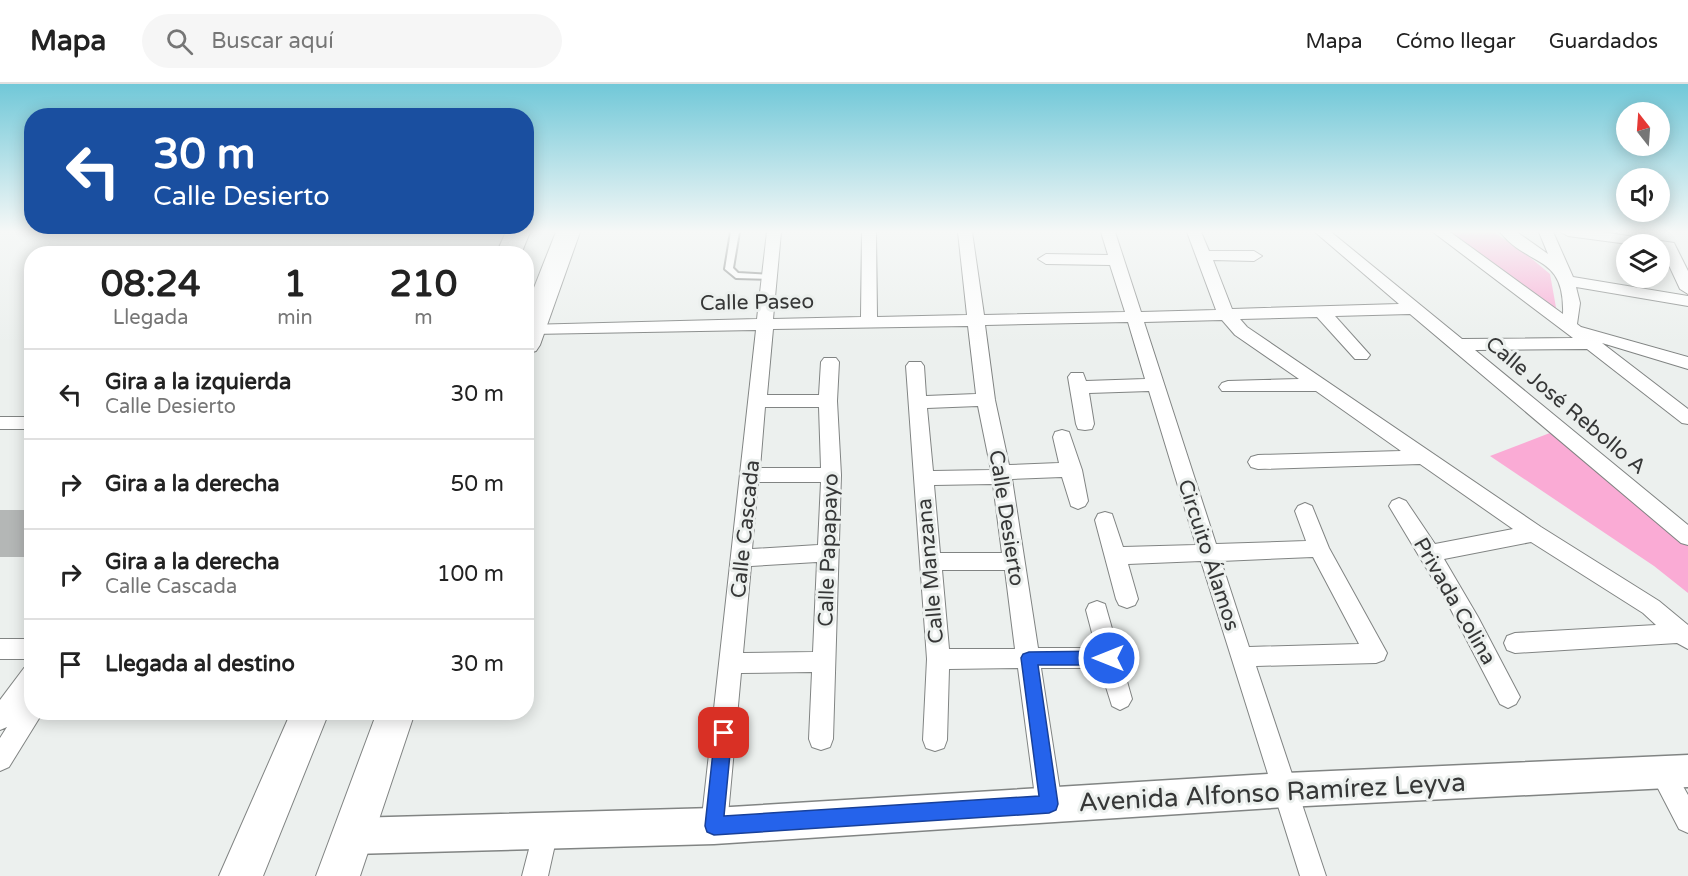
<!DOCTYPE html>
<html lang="es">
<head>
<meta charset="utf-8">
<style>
  :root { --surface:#fff; --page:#f6f6f6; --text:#222; --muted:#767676; --line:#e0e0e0 }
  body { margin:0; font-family:"Varela Round",sans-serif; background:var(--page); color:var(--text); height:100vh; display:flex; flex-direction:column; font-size:22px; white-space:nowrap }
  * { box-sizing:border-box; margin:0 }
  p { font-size:20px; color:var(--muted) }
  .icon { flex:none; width:33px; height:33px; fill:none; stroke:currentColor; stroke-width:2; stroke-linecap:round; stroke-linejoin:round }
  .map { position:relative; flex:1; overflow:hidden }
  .sheet { position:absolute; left:24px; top:162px; width:510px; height:474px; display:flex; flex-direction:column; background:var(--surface); border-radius:24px; box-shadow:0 3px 15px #0003 }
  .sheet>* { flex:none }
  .banner { position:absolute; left:24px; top:24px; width:510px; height:126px; border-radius:24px; box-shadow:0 3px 15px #0003; background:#1a4fa0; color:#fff; overflow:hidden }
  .needle { width:39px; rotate:343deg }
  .fabs { position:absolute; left:1616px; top:18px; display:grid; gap:12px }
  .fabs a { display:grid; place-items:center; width:54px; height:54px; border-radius:50%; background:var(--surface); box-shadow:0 3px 15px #0003; font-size:30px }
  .pin { position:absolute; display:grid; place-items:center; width:51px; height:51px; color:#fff; margin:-26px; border-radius:12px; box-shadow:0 3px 9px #0006 }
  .me { position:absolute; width:66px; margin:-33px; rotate:270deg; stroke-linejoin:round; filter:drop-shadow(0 0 4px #0008) }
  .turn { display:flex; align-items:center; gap:21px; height:126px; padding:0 30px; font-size:27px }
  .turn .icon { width:78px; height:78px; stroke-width:2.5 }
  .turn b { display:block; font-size:42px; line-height:51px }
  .eta { display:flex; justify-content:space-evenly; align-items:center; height:102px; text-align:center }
  .eta b { font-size:36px; font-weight:700; line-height:42px }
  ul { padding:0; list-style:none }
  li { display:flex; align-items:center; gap:18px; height:90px; padding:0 30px; border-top:2px solid var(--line) }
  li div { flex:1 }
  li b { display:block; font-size:22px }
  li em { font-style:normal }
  header { display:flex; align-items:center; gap:36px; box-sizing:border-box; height:84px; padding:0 30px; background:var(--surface); border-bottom:2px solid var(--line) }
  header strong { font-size:28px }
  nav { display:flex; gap:33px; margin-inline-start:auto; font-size:21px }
  .search { width:420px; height:54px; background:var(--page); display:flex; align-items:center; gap:15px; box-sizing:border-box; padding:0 21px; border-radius:33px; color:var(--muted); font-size:22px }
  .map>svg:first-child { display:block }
</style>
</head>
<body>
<header>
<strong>Mapa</strong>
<div class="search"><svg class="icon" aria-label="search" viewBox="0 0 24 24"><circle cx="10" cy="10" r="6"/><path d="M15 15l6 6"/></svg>Buscar aquí</div>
<nav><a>Mapa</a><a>Cómo llegar</a><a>Guardados</a></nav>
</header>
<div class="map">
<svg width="1688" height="792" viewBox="0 0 1688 792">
  <rect width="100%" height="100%" fill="#ecf0ee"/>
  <path fill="#faabd5" d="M 1447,148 L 1494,148 L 1526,170 L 1550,190 L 1557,229 Z
    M 1555,347 L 1688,458 L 1688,509 L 1654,482 L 1490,372 Z"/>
  <path fill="#b4b7b6" d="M 0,426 L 32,426 L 32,473 L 0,473 Z"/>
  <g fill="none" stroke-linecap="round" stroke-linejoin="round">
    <defs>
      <path id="lane" d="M 731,148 L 739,148 L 733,184 L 738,189 L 773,191 L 773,195 L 736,194 L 725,185 Z"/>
      <path id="street" d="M 767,148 L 781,148 L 773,235 L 861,233 L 862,148 L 876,148 L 877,233 L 967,231 L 958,148 L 972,148 L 984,231 L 1125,228 L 1110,181 L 1046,180 L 1038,175 L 1046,170 L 1108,171 L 1101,148 L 1115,148 L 1141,228 L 1216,226 L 1187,148 L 1201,148 L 1209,167 L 1254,167 L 1262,172 L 1254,177 L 1213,176 L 1232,225 L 1399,220 L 1315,148 L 1331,148 L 1462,255 L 1573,254 L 1433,148 L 1450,148 L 1563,230 C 1565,170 1529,184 1500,148 L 1517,148 L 1548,170 L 1539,148 L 1553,148 L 1573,193 L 1688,212 L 1688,222 L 1576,203 L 1580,219 L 1577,240 L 1581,243 L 1688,273 L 1688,285 L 1602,259 L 1688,325 L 1688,340 L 1682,339 L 1587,265 L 1475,266 L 1688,441 L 1688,461 L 1681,459 L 1410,230 L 1335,232 L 1370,271 L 1367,275 L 1355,275 L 1317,233 L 1240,235 L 1247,243 L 1541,443 L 1659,517 L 1688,541 L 1688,565 L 1677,559 L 1515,569 L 1507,566 L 1504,559 L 1507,552 L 1515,549 L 1656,541 L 1643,529 L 1531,458 L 1444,475 L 1478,533 L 1520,613 L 1516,620 L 1508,624 L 1500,620 L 1449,522 L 1389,422 L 1392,417 L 1399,414 L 1406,417 L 1435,460 L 1513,445 L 1420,380 L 1258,385 L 1251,383 L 1248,378 L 1251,373 L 1258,371 L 1401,367 L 1316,307 L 1222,307 L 1219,303 L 1222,299 L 1228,297 L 1299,295 L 1235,251 L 1222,236 L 1144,238 L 1216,460 L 1306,457 L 1295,427 L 1298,422 L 1305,419 L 1312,422 L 1329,464 L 1387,569 L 1384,576 L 1376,579 L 1256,582 L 1326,792 L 1300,792 L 1201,477 L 1128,480 L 1138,515 L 1135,521 L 1127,524 L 1119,521 L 1116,515 L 1095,436 L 1098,430 L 1105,428 L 1112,430 L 1123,463 L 1196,461 L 1149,307 L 1089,309 L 1094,340 L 1092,345 L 1085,346 L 1078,345 L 1076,340 L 1068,293 L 1071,289 L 1083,289 L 1086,297 L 1145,295 L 1128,238 L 985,241 L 995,316 L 1009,381 L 1059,379 L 1053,353 L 1055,348 L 1062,346 L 1069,348 L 1082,386 L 1088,417 L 1085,422 L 1078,425 L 1071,422 L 1062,393 L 1012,395 L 1038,564 L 1096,564 L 1086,526 L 1089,520 L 1097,517 L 1105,520 L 1132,615 L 1128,622 L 1120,626 L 1112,622 L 1100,584 L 1041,584 L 1062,720 L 1058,729 L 1049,732 L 1040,729 L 1036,720 L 1018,584 L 949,585 L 947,656 L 944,664 L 935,667 L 926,664 L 923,656 L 927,575 L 906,282 L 909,278 L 921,278 L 924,282 L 926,312 L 976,310 L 968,242 L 773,245 L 767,311 L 819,311 L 821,278 L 824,274 L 836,274 L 839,278 L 837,317 L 841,391 L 833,655 L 830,663 L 821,666 L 812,663 L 809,655 L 812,588 L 741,589 L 727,742 L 723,751 L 714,755 L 705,751 L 701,742 L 756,246 L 532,250 L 526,249 L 526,241 L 757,235 ZM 978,322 L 991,386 L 933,387 L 927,324 ZM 765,323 L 819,323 L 821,384 L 760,384 ZM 758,398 L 821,398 L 818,461 L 752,465 ZM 993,400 L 1002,469 L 940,469 L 934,401 ZM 1313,473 L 1359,560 L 1249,563 L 1221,477 ZM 817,478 L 813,568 L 743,569 L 751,482 ZM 942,486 L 1005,486 L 1015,565 L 949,565 Z
        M 1561,148 L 1602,148 L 1674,159 L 1688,187 L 1688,210 L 1680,205 L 1659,160 L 1628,160 L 1568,152 Z
        M 0,333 L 32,333 L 32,345 L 0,345 Z
        M 0,555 L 32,555 L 32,575 L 0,575 Z
        M 32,581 L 32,610 L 26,619 L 32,616 L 32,628 L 43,628 L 9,683 L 0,687 L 0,654 L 7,643 L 0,646 L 0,616 L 24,584 Z
        M 1662,677 L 1671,681 L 1688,711 L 1688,749 L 1679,745 L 1650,689 L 1653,681 Z
        M 545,734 L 554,738 L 558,747 L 548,792 L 522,792 L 536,738 Z"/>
      <path id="secondary" d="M 1688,671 L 1688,703 L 1286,723 L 714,760 L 352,770 L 339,765 L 334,752 L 339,739 L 352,734 L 714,724 L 1286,689 Z"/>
      <path id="primary" d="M 506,148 L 530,148 L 521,170 L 496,170 Z
        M 556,148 L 580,148 L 540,261 L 536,267 L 526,270 L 526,224 Z
        M 291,628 L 329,628 L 263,792 L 219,792 Z
        M 377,628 L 415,628 L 360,792 L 316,792 Z"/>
    </defs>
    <use href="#lane" stroke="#818483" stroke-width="4"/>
    <use href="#street" stroke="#818483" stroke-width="2"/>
    <use href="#secondary" stroke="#818483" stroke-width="3"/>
    <use href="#primary" stroke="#818483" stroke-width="2"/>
    <use href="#lane" fill="#fff" fill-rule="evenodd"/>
    <use href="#street" fill="#fff" fill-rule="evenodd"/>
    <use href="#secondary" fill="#fff" fill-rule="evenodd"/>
    <use href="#primary" fill="#fff" fill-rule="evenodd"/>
  </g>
  <linearGradient id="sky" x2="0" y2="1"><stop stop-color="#71c8d8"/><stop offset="0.57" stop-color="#f6f8f7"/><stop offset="1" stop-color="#f6f8f7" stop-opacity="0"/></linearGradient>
  <rect width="1688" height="259" fill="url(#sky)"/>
  <path fill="#2563eb" stroke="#184099" stroke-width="1.5" d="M 1109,567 L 1115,569 L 1117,574 L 1115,579 L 1109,581 L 1038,581 L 1058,720 L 1056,726 L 1049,729 L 714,751 L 707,748 L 705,742 L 715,649 L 718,643 L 724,641 L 730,643 L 732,649 L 724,732 L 1039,712 L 1021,574 L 1023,570 L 1029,568 Z"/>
  <g text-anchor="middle" stroke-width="6" stroke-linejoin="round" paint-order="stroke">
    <g font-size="21" fill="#363737" stroke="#ecf0ee">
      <text transform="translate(757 218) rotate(-1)" y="7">Calle Paseo</text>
      <text transform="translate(1566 321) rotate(40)" y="7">Calle José Rebollo A</text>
      <text transform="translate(1007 434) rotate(81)" y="7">Calle Desierto</text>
      <text transform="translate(745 445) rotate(-84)" y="7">Calle Cascada</text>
      <text transform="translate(828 466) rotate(-88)" y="7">Calle Papapayo</text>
      <text transform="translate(1209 471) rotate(72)" y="7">Circuito Álamos</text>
      <text transform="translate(930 487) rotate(-95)" y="7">Calle Manzana</text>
      <text transform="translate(1455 517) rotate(60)" y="7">Privada Colina</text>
    </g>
    <g font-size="26" fill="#363737" stroke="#ecf0ee">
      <text transform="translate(1272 708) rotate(-3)" y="9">Avenida Alfonso Ramírez Leyva</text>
    </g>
  </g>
</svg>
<div class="fabs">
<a><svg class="needle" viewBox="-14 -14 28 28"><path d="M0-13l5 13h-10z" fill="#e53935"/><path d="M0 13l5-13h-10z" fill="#767676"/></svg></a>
<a><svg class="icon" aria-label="sound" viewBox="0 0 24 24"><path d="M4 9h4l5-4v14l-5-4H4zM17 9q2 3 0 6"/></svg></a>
<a><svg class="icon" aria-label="layers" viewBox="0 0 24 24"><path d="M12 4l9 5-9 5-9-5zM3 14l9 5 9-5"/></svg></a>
</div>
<div class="pin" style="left:724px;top:649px;background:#d93025"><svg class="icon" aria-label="arrive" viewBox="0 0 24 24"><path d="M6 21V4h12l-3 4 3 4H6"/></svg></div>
<svg class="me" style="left:1109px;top:574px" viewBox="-20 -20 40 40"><circle r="17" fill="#2563eb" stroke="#fff" stroke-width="3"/><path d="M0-11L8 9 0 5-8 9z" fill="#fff"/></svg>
<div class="banner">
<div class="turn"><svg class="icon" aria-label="left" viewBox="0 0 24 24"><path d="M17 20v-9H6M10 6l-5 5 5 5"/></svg><div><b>30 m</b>Calle Desierto</div></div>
</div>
<section class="sheet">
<div class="eta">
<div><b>08:24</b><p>Llegada</p></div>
<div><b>1</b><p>min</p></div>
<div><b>210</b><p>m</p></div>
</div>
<ul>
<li><svg class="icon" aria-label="left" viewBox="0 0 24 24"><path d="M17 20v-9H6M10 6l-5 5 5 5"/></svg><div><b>Gira a la izquierda</b><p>Calle Desierto</p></div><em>30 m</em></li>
<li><svg class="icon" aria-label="right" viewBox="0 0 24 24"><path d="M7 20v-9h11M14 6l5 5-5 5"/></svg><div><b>Gira a la derecha</b></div><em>50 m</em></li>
<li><svg class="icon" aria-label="right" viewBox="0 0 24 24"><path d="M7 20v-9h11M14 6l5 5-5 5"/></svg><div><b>Gira a la derecha</b><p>Calle Cascada</p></div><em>100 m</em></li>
<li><svg class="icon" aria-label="arrive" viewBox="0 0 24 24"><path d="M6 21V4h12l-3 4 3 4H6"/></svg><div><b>Llegada al destino</b></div><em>30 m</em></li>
</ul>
</section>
</div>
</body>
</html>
